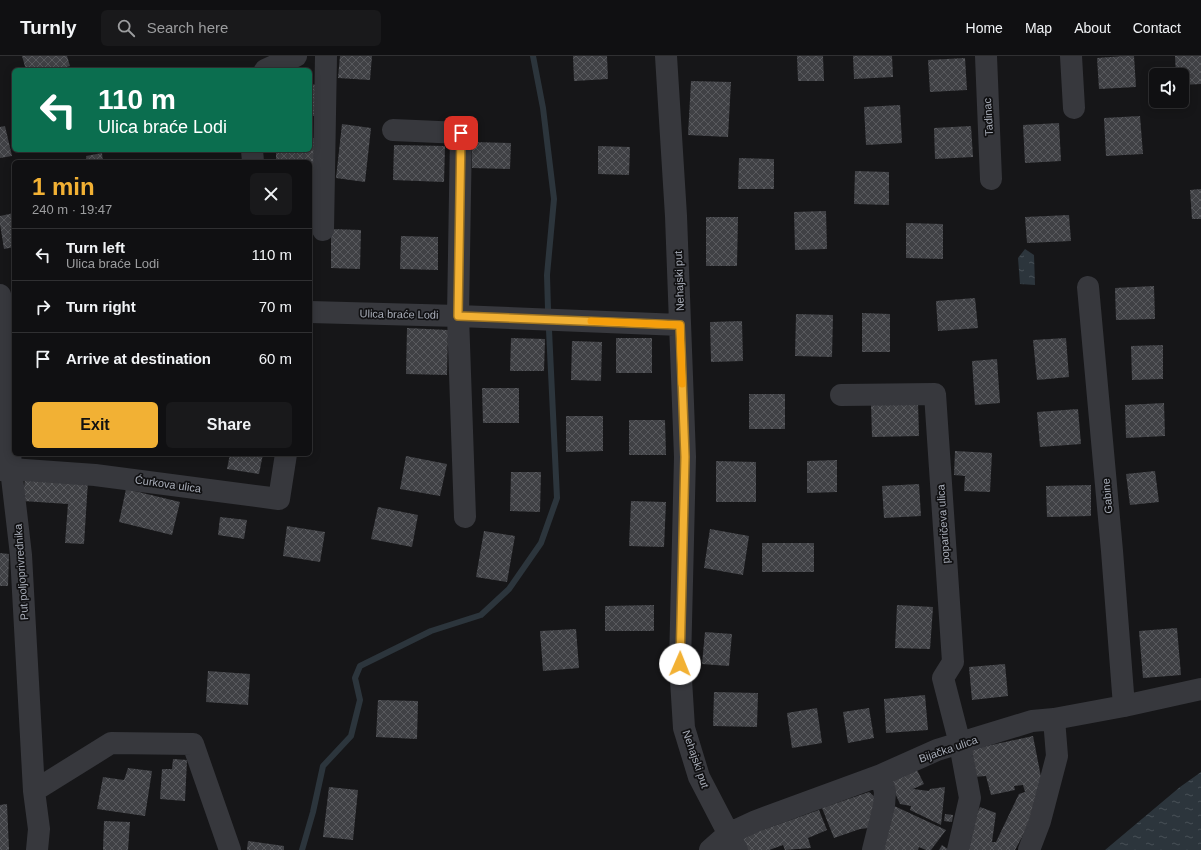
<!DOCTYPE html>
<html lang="en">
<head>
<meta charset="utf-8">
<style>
  :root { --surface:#101012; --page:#19191b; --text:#f1f3f6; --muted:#9c9d9f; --line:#303032; --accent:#f2b134 }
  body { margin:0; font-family:Arial,sans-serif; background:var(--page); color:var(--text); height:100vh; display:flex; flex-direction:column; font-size:15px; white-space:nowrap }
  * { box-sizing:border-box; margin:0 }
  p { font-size:13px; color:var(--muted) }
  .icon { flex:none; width:22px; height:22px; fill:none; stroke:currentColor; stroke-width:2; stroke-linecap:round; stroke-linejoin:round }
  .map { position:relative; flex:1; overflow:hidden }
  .details { position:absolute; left:12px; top:104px; width:300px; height:296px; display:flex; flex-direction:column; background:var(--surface); border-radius:6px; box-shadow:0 2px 10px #0003,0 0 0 1px var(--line) }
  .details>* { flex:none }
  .banner { position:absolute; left:12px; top:12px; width:300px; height:84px; border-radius:6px; box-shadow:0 2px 10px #0003,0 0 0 1px var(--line); background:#0b6e4f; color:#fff; overflow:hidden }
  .controls { position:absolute; left:1149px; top:12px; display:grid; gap:8px }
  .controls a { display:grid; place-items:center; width:40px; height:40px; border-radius:6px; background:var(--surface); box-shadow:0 2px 10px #0003,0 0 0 1px var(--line); font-size:20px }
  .pin { position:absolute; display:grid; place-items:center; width:34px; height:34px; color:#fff; margin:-17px; border-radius:8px; box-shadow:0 2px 6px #0006 }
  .me { position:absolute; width:44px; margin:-22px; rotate:1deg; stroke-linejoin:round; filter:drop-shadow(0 0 3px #0008) }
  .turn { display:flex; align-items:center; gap:14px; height:84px; padding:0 20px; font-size:18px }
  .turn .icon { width:52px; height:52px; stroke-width:2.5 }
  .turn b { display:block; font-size:28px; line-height:34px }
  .round { display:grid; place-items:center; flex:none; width:42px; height:42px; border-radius:6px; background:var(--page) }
  .head { display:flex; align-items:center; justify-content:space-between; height:68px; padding:0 20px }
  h1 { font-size:24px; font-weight:600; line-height:30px; color:var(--accent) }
  .cta { display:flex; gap:8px; margin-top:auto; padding:8px 20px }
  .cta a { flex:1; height:46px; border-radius:6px; background:var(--accent); color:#111; font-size:16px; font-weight:600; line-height:46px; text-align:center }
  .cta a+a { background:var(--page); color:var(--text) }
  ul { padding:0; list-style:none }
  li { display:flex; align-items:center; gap:12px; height:52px; padding:0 20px; border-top:1px solid var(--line) }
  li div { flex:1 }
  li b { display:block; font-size:15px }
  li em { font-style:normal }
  header { display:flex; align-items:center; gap:24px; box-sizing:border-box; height:56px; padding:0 20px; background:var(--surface); border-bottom:1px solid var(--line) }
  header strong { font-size:19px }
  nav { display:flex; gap:22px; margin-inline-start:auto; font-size:14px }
  .search { width:280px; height:36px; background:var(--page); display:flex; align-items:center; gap:10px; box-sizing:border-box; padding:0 14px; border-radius:6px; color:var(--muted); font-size:15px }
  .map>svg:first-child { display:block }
</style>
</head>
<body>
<header>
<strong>Turnly</strong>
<div class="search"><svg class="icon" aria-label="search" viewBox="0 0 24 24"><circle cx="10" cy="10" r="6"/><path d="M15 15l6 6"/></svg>Search here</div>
<nav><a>Home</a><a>Map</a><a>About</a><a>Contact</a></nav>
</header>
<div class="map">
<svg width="1201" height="794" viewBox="0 0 1201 794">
  <defs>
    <pattern id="water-ripples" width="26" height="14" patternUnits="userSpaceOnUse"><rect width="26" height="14" fill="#2c353c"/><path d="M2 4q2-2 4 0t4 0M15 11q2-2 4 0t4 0" fill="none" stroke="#485056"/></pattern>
    <pattern id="building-cross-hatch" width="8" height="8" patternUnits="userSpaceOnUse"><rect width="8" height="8" fill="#404145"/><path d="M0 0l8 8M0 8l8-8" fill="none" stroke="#595a5e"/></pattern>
  </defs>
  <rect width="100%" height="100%" fill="#161618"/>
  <path fill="url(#water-ripples)" d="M 1025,193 L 1034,199 L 1035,229 L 1020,228 L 1018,202 Z
    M 1201,716 L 1201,794 L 1105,794 L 1180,731 Z"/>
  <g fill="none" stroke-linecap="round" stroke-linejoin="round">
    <path stroke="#2c353c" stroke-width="6" d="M 533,0 L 543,52 L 554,143 L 547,219 L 548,253
      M 302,794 L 313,756 L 323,710 L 351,680 L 360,644 L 355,622 L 360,610 L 431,575 L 481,559 L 509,533 L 541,487 L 557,442 L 549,274"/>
  </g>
  <path fill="url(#building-cross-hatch)" d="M 22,0 L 67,0 L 70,10 L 56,14 L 26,14 Z
    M 340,0 L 372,0 L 370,24 L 338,22 Z
    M 573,0 L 607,0 L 608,23 L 574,25 Z
    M 797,0 L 823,0 L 824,25 L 798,25 Z
    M 853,0 L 892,0 L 893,21 L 854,23 Z
    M 1124,0 L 1134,0 L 1136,31 L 1099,33 L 1097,2 Z
    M 1175,0 L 1201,0 L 1201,28 L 1182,29 L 1182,19 L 1176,19 Z
    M 965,2 L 967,34 L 930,36 L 928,4 Z
    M 691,25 L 731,26 L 728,81 L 688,79 Z
    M 310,28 L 318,29 L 316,60 L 310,60 Z
    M 900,49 L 902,87 L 866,89 L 864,51 Z
    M 1140,60 L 1143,98 L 1106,100 L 1104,62 Z
    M 1059,67 L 1061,105 L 1025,107 L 1023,69 Z
    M 342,68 L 371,72 L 365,126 L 336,122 Z
    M 5,70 L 12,100 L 0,102 L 0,71 Z
    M 971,70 L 973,101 L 935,103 L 934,72 Z
    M 310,82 L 316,82 L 316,114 L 310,114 L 310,106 L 276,106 L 276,94 L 310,94 Z
    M 472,86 L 511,87 L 510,113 L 472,112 Z
    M 394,89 L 445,90 L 444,126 L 393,124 Z
    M 598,90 L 630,91 L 629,119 L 598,118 Z
    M 102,97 L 103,106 L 87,106 L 86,100 Z
    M 739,102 L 774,103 L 774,133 L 738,133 Z
    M 855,115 L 889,116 L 889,149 L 854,148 Z
    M 1201,133 L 1201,163 L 1192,163 L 1190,134 Z
    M 826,155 L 827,193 L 795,194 L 794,156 Z
    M 14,157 L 14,191 L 4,193 L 0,168 L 0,160 Z
    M 1069,159 L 1071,185 L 1027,187 L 1025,161 Z
    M 706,161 L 738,161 L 737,210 L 706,210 Z
    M 906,167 L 943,168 L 943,203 L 906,202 Z
    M 331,173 L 361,174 L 360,213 L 331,212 Z
    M 401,180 L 438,181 L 438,214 L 400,213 Z
    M 1154,230 L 1155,263 L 1116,264 L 1115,232 Z
    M 975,242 L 978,272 L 938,275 L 936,245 Z
    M 862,257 L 890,258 L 890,296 L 862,296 Z
    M 796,258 L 833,259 L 832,301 L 795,300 Z
    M 742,265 L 743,305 L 711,306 L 710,266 Z
    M 407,272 L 448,274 L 447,319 L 406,318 Z
    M 511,282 L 545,283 L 544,315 L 510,315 Z
    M 616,282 L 652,282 L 652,317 L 616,317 Z
    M 1066,282 L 1069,321 L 1037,324 L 1033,284 Z
    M 572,285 L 602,286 L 601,325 L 571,324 Z
    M 1163,289 L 1163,323 L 1132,324 L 1131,290 Z
    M 997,303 L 1000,347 L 975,349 L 972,305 Z
    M 482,332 L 519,332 L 519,367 L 483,367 Z
    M 749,338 L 785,338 L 785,373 L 749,373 Z
    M 918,346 L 919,380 L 872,381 L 871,347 Z
    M 1164,347 L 1165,380 L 1126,382 L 1125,349 Z
    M 1078,353 L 1081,388 L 1040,391 L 1037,356 Z
    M 566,360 L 603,360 L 603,395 L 566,396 Z
    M 629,364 L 665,364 L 666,399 L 629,399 Z
    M 955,395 L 992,397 L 990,436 L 964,435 L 965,420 L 954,419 Z
    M 230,398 L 263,398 L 259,418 L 227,413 Z
    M 406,400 L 447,408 L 440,440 L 400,433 Z
    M 837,404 L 837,436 L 807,437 L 807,405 Z
    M 716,405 L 756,406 L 756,446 L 716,446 Z
    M 1155,415 L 1159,446 L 1130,449 L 1126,418 Z
    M 511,416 L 541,416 L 540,456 L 510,455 Z
    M 25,420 L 88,425 L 84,488 L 65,487 L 68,448 L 23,445 Z
    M 919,428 L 921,460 L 884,462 L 882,430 Z
    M 1091,429 L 1091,460 L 1047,461 L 1046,430 Z
    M 126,433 L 180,446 L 172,479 L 119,466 Z
    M 631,445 L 666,446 L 664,491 L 629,490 Z
    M 378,451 L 418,459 L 412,491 L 371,483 Z
    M 220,461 L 247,464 L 244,483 L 218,479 Z
    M 287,470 L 325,476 L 320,506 L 283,500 Z
    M 710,473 L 749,480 L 743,519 L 704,512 Z
    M 484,475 L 515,480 L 507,526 L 476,521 Z
    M 762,487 L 814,487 L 814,516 L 762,516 Z
    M 0,497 L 9,498 L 8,530 L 0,530 Z
    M 654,549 L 654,575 L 605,575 L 605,550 Z
    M 897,549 L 933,551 L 930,593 L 895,592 Z
    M 1177,572 L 1181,619 L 1143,622 L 1139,575 Z
    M 576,573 L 579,612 L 543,615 L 540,575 Z
    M 705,576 L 732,578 L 729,610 L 702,608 Z
    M 1005,608 L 1008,640 L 972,644 L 969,611 Z
    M 208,615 L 250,618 L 248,649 L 206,646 Z
    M 714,636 L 758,637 L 757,671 L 713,670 Z
    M 925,639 L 928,674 L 886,677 L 884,643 Z
    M 378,644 L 418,645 L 417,683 L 376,681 Z
    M 817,652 L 822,687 L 792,692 L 787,657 Z
    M 869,652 L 874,682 L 848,687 L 843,656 Z
    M 1033,680 L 1042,726 L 1030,766 L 1015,794 L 961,794 L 980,751 L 996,757 L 992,786 L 996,786 L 1019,738 L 1025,736 L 1023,729 L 1014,730 L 1015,734 L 991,739 L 986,720 L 973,721 L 968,694 Z
    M 173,703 L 187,704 L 185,745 L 160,743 L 162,713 L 172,713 Z
    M 128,712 L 152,715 L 145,760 L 97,753 L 103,721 L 124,724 Z
    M 916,712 L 924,728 L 913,733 L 929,735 L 930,733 L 945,731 L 941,769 L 910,754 L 911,750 L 900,748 L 889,724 Z
    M 329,731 L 358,734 L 353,784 L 323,781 Z
    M 869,736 L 881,746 L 877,771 L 860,773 L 834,782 L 822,752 Z
    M 7,748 L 9,794 L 0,794 L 0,749 Z
    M 890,748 L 946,774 L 931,794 L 926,794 L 919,791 L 918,794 L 878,794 Z
    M 819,754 L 827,774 L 808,782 L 811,792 L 785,794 L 783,789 L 769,794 L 743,794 L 739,782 Z
    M 945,758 L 953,759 L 952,766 L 944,765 Z
    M 104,765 L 130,766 L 128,794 L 103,794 Z
    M 248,785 L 284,790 L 284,794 L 247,794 Z
    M 942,789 L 949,794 L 939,794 Z"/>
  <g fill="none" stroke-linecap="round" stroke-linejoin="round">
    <path stroke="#37383d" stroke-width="22" d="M 666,0 L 676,160 L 685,401 L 680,608 L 684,672 L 699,721 L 737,794
      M 986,0 L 991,123
      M 1071,0 L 1074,52
      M 265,14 L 296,0
      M 393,74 L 461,77 L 458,260 L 465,461
      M 252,94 L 253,106
      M 323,174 L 326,0
      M 1088,231 L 1112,495 L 1124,650
      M 0,239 L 3,250 L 11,413 L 21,499 L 34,735 L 39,773 L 37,794
      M 310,256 L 458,260 L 680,269
      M 841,339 L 935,338 L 953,606 L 943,622 L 960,688 L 970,742 L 958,794
      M 0,414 L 11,413 L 95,419 L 279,443 L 286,398
      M 34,735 L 111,687 L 193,688 L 230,794
      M 710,794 L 728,778 L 756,765 L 881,719 L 937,694 L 1032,665 L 1054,663 L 1124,650 L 1201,633
      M 873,794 L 884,750 L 885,736 L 881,719
      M 1029,794 L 1040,765 L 1057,700 L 1054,663"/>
  </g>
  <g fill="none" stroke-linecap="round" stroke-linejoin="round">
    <defs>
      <path id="route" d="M 461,77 L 458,260 L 680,269 L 685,401 L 680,608"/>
    </defs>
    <use href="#route" stroke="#9d7322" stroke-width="10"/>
    <use href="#route" stroke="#f2b134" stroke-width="7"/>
    <path stroke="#f59e0b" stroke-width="7" d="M 591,265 L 680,269 L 682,328"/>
  </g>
  <g text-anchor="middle" stroke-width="3.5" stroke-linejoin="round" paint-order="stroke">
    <g font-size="11" fill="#a8adb8" stroke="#111113">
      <text transform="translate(988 61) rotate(-93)" y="4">Tadinac</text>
      <text transform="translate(679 225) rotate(-92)" y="4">Nehajski put</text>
      <text transform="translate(399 258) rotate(1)" y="4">Ulica braće Lodi</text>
      <text transform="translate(168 428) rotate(8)" y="4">Ćurkova ulica</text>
      <text transform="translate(1107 440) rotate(-95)" y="4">Gabine</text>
      <text transform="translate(943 468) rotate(-94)" y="4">poparičeva ulica</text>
      <text transform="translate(21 516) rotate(-94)" y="4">Put poljoprivrednika</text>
      <text transform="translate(948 693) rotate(-19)" y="4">Bijačka ulica</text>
      <text transform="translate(696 703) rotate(71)" y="4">Nehajski put</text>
    </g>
  </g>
</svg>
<div class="controls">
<a><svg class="icon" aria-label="sound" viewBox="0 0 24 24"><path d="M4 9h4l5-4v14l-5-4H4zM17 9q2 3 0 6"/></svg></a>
</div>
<div class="pin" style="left:461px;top:77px;background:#d93025"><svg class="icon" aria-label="arrive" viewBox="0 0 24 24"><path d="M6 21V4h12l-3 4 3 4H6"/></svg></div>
<svg class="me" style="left:680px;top:608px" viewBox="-20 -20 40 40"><circle r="19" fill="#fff"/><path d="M0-13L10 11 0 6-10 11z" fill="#f2b134"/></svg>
<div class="banner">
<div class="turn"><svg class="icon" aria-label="left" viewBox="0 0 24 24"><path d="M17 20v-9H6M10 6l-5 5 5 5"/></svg><div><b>110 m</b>Ulica braće Lodi</div></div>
</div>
<section class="details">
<div class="head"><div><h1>1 min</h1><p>240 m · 19:47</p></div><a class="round"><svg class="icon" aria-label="close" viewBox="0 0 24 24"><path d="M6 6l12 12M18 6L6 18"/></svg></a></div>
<ul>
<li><svg class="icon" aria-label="left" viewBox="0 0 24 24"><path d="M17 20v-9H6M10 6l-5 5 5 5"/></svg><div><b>Turn left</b><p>Ulica braće Lodi</p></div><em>110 m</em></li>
<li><svg class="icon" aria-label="right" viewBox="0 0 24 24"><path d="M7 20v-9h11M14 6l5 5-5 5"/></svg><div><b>Turn right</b></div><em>70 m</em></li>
<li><svg class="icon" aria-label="arrive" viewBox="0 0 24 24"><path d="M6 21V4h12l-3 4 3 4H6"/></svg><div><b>Arrive at destination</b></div><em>60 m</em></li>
</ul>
<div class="cta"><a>Exit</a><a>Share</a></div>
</section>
</div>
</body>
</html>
